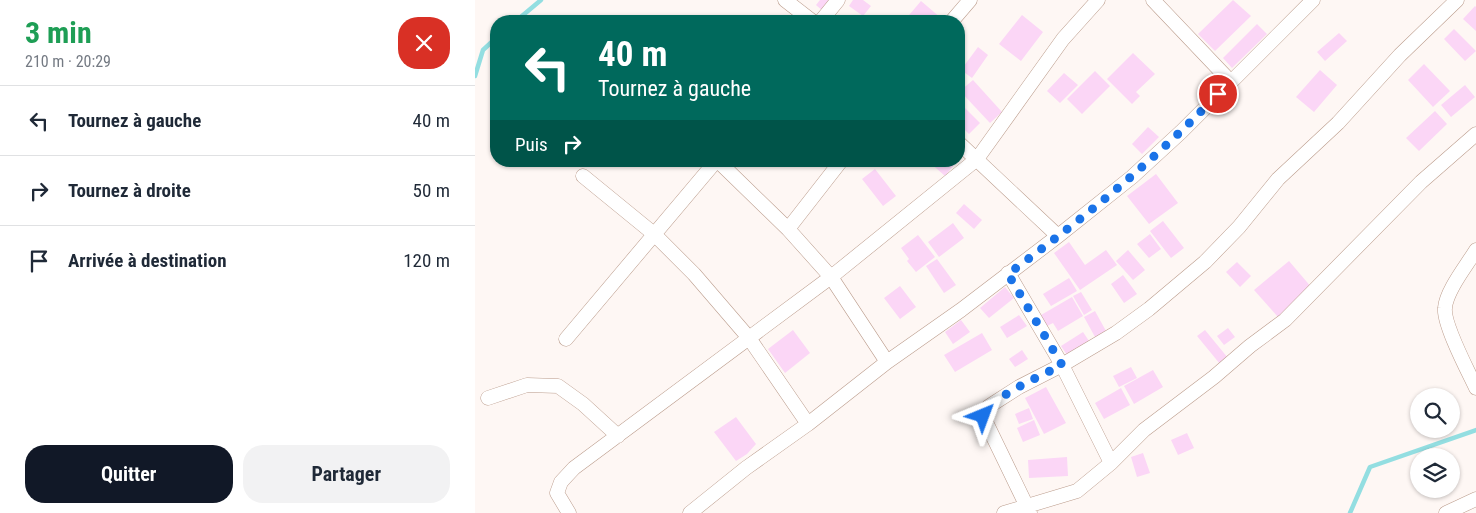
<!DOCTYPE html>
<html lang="fr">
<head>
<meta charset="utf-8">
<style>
  :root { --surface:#fff; --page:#f2f2f3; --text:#1f2937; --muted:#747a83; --line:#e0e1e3; --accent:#111827 }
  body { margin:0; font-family:"Roboto Condensed",sans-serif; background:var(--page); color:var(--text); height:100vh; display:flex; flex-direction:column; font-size:19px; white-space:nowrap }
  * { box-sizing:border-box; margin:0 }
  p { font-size:16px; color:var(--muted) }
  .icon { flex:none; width:28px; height:28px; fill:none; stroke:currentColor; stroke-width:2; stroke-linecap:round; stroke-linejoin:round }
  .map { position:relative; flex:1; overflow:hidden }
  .sheet { display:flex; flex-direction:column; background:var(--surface); width:475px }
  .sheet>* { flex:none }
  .banner { position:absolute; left:15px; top:15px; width:475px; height:152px; border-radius:20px; box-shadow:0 1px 4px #0004; background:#00695c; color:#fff; overflow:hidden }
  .controls { position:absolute; left:935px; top:388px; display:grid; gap:10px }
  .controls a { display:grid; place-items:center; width:50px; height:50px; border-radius:50%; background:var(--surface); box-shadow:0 1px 4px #0004; font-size:25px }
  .pin { position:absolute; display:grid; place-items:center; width:42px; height:42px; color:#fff; margin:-21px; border:2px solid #fff; border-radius:50%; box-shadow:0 1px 5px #0007 }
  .me { position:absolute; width:55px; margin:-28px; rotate:44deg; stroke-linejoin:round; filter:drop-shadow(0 0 4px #0008) }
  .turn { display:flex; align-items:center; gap:18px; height:105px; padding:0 25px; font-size:22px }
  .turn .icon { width:65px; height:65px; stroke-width:2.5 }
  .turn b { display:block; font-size:35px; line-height:42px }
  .then { display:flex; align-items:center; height:48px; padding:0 25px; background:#0003; gap:10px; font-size:19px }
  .round { display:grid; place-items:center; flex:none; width:52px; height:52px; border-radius:20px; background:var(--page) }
  .overview { display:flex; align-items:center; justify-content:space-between; height:85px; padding:0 25px }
  h1 { font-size:30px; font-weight:700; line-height:38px; color:#1e9e55 }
  .button { display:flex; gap:10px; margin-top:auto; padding:10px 25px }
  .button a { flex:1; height:58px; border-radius:20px; background:var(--accent); color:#fff; font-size:20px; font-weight:700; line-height:58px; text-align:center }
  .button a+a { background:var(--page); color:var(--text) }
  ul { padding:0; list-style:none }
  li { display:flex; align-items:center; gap:15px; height:70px; padding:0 25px; border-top:1px solid var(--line) }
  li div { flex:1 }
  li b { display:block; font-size:19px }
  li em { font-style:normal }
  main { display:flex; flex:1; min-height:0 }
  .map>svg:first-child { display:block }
</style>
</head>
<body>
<main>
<section class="sheet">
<div class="overview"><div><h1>3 min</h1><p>210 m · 20:29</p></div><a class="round" style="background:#d93025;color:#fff"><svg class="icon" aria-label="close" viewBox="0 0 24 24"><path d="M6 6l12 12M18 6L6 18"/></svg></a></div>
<ul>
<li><svg class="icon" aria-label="left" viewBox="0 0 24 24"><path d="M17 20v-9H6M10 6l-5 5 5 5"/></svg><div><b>Tournez à gauche</b></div><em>40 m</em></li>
<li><svg class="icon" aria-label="right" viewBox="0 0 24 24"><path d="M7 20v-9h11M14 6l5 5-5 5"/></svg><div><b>Tournez à droite</b></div><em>50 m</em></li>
<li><svg class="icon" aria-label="arrive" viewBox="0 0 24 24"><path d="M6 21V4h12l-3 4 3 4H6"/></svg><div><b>Arrivée à destination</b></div><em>120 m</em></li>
</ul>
<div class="button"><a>Quitter</a><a>Partager</a></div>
</section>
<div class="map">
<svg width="1001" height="513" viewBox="0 0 1001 513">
  <rect width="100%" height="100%" fill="#fef7f4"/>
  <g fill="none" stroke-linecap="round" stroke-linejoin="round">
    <path stroke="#93dee1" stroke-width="4.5" d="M 41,21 L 66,0
      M 0,76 L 8,50 L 21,38
      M 875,513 L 895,467 L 1001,430"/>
  </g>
  <path fill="#fbd6f6" d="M 345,0 L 358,0 L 349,12 L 341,5 Z
    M 378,0 L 388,0 L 396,6 L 388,16 L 374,6 Z
    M 758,0 L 776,16 L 740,51 L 723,34 Z
    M 446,1 L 466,18 L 464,21 L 429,21 Z
    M 1000,6 L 1001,7 L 1001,31 L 988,19 Z
    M 547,15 L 568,32 L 546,61 L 524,44 Z
    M 782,24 L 792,34 L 757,68 L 748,58 Z
    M 979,29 L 1001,51 L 990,61 L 969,39 Z
    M 864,33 L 872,41 L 850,61 L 842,52 Z
    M 503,47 L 513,55 L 497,78 L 486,70 Z
    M 658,53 L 680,74 L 661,92 L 665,96 L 657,104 L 632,79 Z
    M 949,64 L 975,91 L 958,107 L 933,80 Z
    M 845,70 L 862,85 L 839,112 L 821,97 Z
    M 620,71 L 635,86 L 607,114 L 592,99 Z
    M 589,73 L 603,85 L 585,103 L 572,91 Z
    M 498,80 L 527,112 L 515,123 L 485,91 Z
    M 990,85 L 1000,97 L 976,117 L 966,105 Z
    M 484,102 L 505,123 L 494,134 L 484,124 Z
    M 960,111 L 972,124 L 944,151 L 931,138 Z
    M 673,127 L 684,137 L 667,154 L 657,144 Z
    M 453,161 L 482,161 L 470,176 Z
    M 400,169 L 421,196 L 408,206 L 387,179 Z
    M 681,174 L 703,203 L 674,224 L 652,196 Z
    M 489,204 L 507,220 L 499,229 L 481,213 Z
    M 688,221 L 709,248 L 696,258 L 675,231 Z
    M 478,223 L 489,238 L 464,257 L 453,242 Z
    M 675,234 L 686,249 L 674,258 L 662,244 Z
    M 443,235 L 460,257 L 441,272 L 432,261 L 434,259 L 426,248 Z
    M 594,242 L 610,265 L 631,250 L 642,265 L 605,290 L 579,253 Z
    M 653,250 L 670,270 L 658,280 L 641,261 Z
    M 462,259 L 481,285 L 469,293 L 451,266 Z
    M 814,261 L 837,288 L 803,317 L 779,290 Z
    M 762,262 L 776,276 L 765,287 L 751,272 Z
    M 648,275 L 662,294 L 649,303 L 636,284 Z
    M 594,278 L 602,291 L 576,306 L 568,294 Z
    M 425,286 L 441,307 L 425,319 L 409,298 Z
    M 530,287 L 539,298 L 514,318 L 505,308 Z
    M 606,292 L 617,310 L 609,315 L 598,296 Z
    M 597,297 L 608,316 L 583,331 L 578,323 L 572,326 L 566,315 Z
    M 620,311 L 631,331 L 620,337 L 609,317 Z
    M 544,315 L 552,326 L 532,338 L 525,327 Z
    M 486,320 L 495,332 L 478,344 L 470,332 Z
    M 753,328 L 760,337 L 749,345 L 742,336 Z
    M 318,330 L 335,353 L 310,373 L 293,349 Z
    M 730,330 L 753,358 L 745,364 L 722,336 Z
    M 608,332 L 614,341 L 592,355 L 586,346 Z
    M 507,333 L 517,350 L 480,372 L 469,355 Z
    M 547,350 L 553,359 L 540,367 L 534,359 Z
    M 656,367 L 662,378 L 644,387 L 638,376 Z
    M 678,370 L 688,387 L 659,404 L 649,386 Z
    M 571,387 L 591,423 L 569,434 L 550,398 Z
    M 646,388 L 655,405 L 629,419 L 620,403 Z
    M 554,408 L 558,419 L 544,424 L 540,414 Z
    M 261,417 L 281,444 L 272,454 L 261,461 L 239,432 Z
    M 559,420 L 565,435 L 548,442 L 542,428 Z
    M 712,433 L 719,448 L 703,455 L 696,440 Z
    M 668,453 L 675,473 L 662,477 L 656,457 Z
    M 592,457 L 593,476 L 554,478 L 553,460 Z"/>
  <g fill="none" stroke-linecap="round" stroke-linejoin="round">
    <defs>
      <path id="street" d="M 310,0 L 337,21
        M 678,0 L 755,81
        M 346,21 L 363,0
        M 477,21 L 495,0
        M 484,143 L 583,236
        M 243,161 L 313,229 L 356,277 L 412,362
        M 108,176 L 179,234 L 219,274 L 274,338 L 333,424
        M 313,229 L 366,161
        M 1001,250 C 992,265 971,291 970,308 C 968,324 994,373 1001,388
        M 533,273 L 587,365 L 636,463
        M 91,339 L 241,161
        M 13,398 L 52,385 L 83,386 L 108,404 L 143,436
        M 94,513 L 82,493 L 86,482 L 99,468 L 356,277 L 502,159 L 588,39 L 623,0
        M 215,513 L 271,468 L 333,424 L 412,362 L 486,310 L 583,236 L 657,177 L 706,132 L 838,0
        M 529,513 L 602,491 L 636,463 L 669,430 L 739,377 L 775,346 L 810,320 L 946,182 L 1001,134
        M 555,513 L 508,416 L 513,407 L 519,403 L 544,387 L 587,365 L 641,333 L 674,309 L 730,262 L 764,227 L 803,179 L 863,123 L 925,55 L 982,0
        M 971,513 L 1001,499"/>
    </defs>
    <use href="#street" stroke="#bb9c8c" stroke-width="15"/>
    <use href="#street" stroke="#fff" stroke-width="14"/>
  </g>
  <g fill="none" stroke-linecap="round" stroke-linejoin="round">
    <path stroke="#1a73e8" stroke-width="9" stroke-dasharray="0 16.2" d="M 508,416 C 512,399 570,374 587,365 L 533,274 C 609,218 678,162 743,94"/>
  </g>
</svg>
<div class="controls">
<a><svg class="icon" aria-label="search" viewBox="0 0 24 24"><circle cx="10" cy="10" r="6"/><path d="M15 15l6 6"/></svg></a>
<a><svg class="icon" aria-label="layers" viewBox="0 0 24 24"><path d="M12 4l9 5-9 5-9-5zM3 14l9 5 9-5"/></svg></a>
</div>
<div class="pin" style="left:743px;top:94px;background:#d93025"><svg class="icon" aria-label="arrive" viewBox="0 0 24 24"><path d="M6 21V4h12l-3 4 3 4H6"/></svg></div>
<svg class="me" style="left:508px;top:416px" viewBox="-20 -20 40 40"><path d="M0-17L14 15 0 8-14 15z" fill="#1a73e8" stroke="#fff" stroke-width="4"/></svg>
<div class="banner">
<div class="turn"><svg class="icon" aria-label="left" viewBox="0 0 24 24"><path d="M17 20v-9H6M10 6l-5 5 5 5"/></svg><div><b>40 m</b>Tournez à gauche</div></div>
<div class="then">Puis<svg class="icon" aria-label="right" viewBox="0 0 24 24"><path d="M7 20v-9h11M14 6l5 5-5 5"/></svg></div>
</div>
</div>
</main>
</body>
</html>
